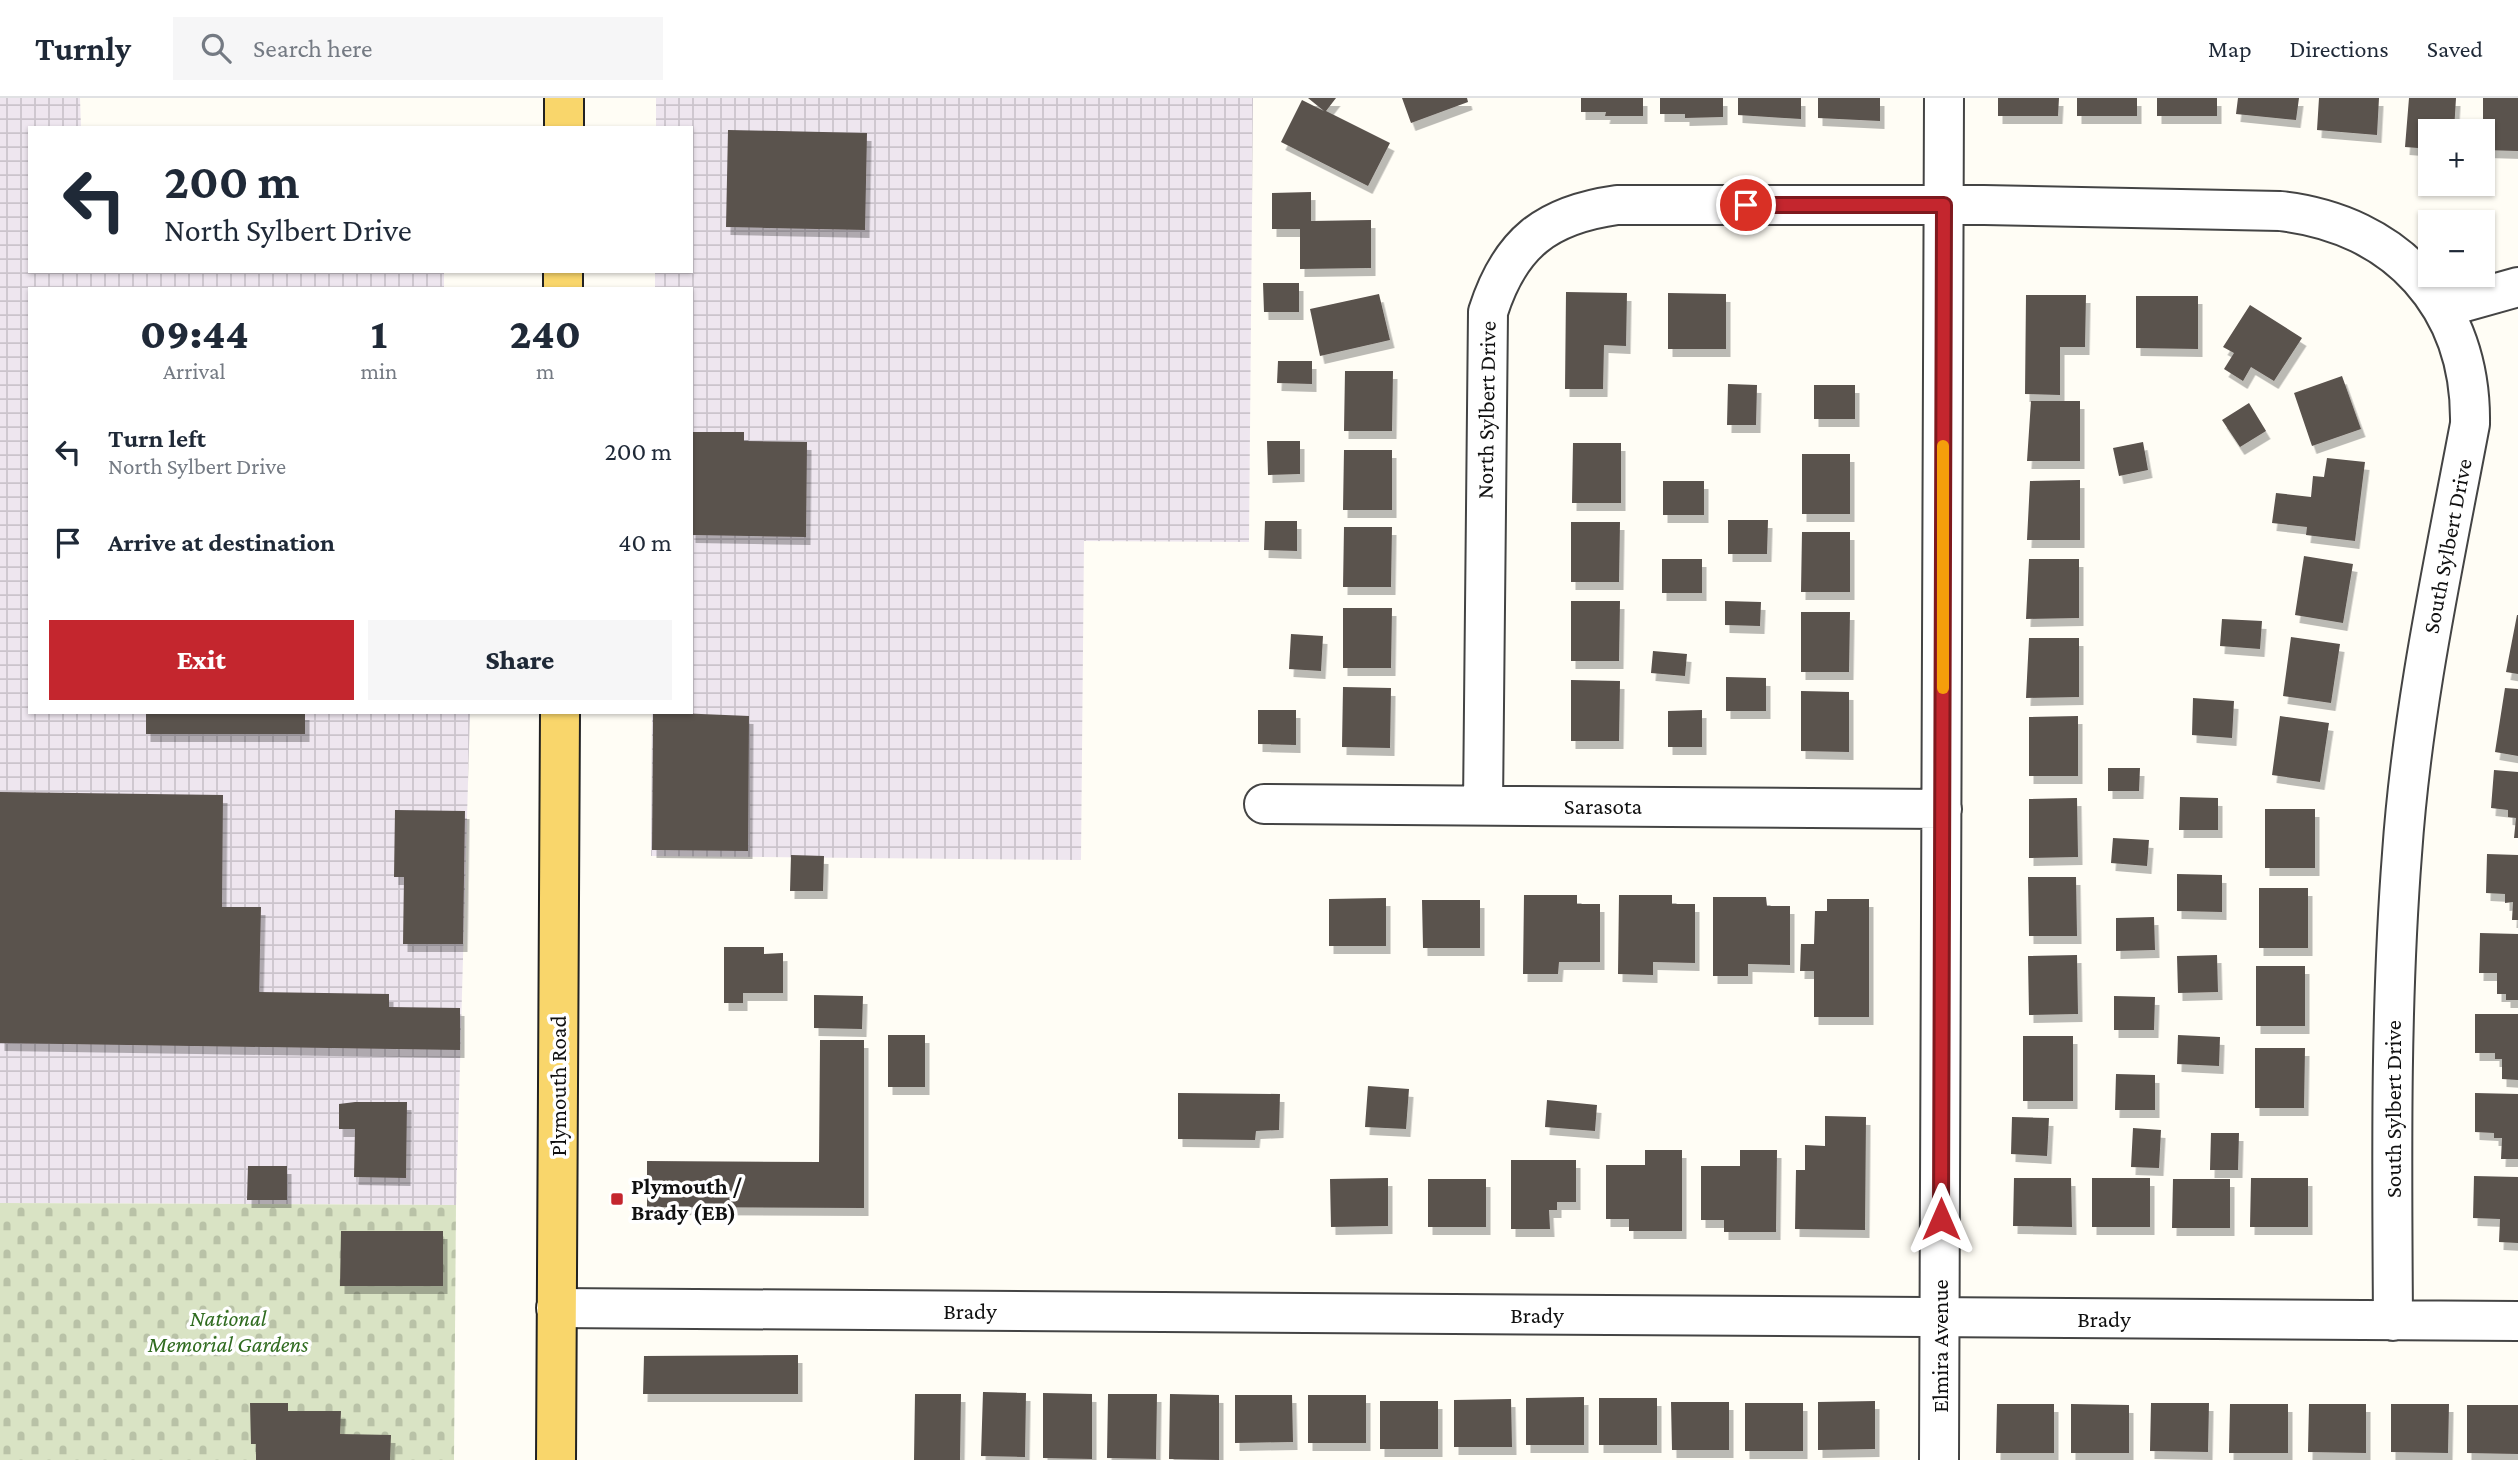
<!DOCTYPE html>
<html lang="en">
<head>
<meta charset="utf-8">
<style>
  :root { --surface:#fff; --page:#f6f6f7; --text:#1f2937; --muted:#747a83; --line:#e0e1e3; --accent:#c4262e }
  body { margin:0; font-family:"Crimson Pro",serif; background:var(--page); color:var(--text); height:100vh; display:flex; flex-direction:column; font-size:26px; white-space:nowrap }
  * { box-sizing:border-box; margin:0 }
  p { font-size:23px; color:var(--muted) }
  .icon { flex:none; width:38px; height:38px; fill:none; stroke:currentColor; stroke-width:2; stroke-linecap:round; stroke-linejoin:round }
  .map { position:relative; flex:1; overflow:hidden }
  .sheet { position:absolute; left:28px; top:189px; width:665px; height:427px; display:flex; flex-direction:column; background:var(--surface); border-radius:0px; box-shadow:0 2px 5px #0004 }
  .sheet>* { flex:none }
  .guide { position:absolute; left:28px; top:28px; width:665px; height:147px; border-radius:0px; box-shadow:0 2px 5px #0004; background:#fff; color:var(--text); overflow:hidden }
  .buttons { position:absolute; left:2418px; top:21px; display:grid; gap:14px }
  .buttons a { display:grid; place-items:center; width:77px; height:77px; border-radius:0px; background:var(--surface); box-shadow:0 2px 5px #0004; font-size:35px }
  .pin { position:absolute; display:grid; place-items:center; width:60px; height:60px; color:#fff; margin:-30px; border:4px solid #fff; border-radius:50%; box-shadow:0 2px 7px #0007 }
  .me { position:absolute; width:77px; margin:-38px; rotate:0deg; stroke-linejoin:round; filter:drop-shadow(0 0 5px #0008) }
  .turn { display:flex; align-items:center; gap:24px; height:147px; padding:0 21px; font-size:32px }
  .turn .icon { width:91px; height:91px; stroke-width:2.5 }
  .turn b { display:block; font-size:49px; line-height:60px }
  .eta { display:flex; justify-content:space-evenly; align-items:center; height:119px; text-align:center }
  .eta b { font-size:42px; font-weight:800; line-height:49px }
  .primary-button { display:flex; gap:14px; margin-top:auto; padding:14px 21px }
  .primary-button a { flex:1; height:80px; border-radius:0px; background:var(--accent); color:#fff; font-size:28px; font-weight:800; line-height:80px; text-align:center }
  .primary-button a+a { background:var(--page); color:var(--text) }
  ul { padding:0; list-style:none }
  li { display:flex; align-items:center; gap:21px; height:91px; padding:0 21px }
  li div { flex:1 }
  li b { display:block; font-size:26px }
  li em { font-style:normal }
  header { display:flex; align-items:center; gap:42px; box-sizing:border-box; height:98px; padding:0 35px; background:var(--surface); border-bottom:2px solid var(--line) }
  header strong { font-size:33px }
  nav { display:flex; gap:38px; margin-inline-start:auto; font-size:24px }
  .search { width:490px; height:63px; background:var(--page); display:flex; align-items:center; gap:18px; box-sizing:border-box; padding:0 24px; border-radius:0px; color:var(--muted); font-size:26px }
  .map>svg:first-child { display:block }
</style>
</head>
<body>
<header>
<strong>Turnly</strong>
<div class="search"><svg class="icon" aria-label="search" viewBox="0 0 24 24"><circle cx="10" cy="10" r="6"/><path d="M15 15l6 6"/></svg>Search here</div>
<nav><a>Map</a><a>Directions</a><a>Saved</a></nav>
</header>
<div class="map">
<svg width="2518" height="1362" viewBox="0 0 2518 1362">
  <defs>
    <pattern id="industrial-grid" width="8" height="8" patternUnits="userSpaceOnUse" patternTransform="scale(1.75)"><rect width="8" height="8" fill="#eee6ef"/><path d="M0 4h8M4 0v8" fill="none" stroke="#cbc4cc"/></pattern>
    <pattern id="cemetery-stones" width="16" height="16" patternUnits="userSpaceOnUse" patternTransform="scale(1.75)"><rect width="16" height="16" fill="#d9e3c4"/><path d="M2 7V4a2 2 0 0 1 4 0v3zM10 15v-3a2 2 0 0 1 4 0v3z" fill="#b9c2a7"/></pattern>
    <filter id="shadow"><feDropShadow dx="4.5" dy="8" stdDeviation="0" flood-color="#0004"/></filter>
  </defs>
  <rect width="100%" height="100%" fill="#fffdf5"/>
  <path fill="url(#industrial-grid)" d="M 0,0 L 80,0 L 81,30 L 30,30 L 30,173 L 444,173 L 444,191 L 30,191 L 30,614 L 470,614 L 456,1107 L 0,1105 Z
    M 656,0 L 1253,0 L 1249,444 L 1084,443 L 1081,762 L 651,758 L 652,614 L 691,614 L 691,191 L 655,191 L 655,173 L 691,173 L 691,30 L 656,30 Z"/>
  <path fill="url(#cemetery-stones)" d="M 0,1105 L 456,1107 L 454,1362 L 0,1362 Z"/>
  <path fill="#5a524d" filter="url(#shadow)" d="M 1308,0 L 1336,0 L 1326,13 L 1390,45 L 1368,88 L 1281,44 L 1302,2 L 1324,13 Z
    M 1402,0 L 1467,0 L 1468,4 L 1411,25 Z
    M 1581,0 L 1643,0 L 1643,18 L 1605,18 L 1606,14 L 1581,14 Z
    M 1660,0 L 1723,0 L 1723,19 L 1685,20 L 1685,16 L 1660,16 Z
    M 1738,0 L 1801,0 L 1801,21 L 1738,17 Z
    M 1818,0 L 1880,0 L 1880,23 L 1818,20 Z
    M 1998,0 L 2059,0 L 2058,18 L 1998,18 Z
    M 2077,0 L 2137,0 L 2137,18 L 2077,18 Z
    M 2157,0 L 2217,0 L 2217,18 L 2157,18 Z
    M 2238,0 L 2299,0 L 2296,22 L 2236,16 Z
    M 2319,0 L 2379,0 L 2377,37 L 2317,32 Z
    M 2409,0 L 2456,0 L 2454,33 L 2431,33 L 2431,51 L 2405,49 Z
    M 2483,0 L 2518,0 L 2518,53 L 2483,52 Z
    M 728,32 L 867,35 L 865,132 L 726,129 Z
    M 1311,94 L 1311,123 L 1371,122 L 1371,170 L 1300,171 L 1300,131 L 1272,131 L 1272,95 Z
    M 1263,185 L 1299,185 L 1299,214 L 1264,214 Z
    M 1566,194 L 1627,195 L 1626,248 L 1604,247 L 1603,291 L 1565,291 Z
    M 1668,195 L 1726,196 L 1726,251 L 1668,251 Z
    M 1379,196 L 1390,242 L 1320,258 L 1310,211 Z
    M 2026,197 L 2086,197 L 2085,249 L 2060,249 L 2060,297 L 2025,296 Z
    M 2136,198 L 2198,198 L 2198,251 L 2136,250 Z
    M 2250,207 L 2302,240 L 2274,283 L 2251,269 L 2243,283 L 2224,271 L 2234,255 L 2223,249 Z
    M 1278,263 L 1312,263 L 1312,286 L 1277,285 Z
    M 1345,273 L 1393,273 L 1392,333 L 1344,333 Z
    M 2342,278 L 2361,331 L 2312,348 L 2294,295 Z
    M 1728,286 L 1757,287 L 1756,327 L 1727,327 Z
    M 1814,287 L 1855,287 L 1855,321 L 1814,321 Z
    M 2031,303 L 2080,303 L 2080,363 L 2027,363 Z
    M 2249,305 L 2266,333 L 2240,349 L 2222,322 Z
    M 691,334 L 744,334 L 744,343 L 807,344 L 806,439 L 691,437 Z
    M 1267,343 L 1300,343 L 1300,376 L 1268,377 Z
    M 2143,344 L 2148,372 L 2119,378 L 2113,350 Z
    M 1573,345 L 1621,345 L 1621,405 L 1572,405 Z
    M 1344,352 L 1392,352 L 1392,412 L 1343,412 Z
    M 1802,356 L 1850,356 L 1850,416 L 1802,416 Z
    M 2327,360 L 2365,364 L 2355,443 L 2306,437 L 2307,429 L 2272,425 L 2276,395 L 2311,399 L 2313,378 L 2324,379 Z
    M 2080,382 L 2080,442 L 2027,442 L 2030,383 Z
    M 1663,383 L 1704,383 L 1704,417 L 1663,417 Z
    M 1728,422 L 1768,422 L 1767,456 L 1728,456 Z
    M 1265,423 L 1297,423 L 1297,453 L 1264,452 Z
    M 1571,424 L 1620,424 L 1619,484 L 1571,484 Z
    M 1344,429 L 1392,429 L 1391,489 L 1343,489 Z
    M 1802,434 L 1850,434 L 1850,494 L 1801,494 Z
    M 2304,458 L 2353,466 L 2343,525 L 2295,517 Z
    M 1662,461 L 1702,461 L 1702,495 L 1662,495 Z
    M 2029,461 L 2079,461 L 2079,520 L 2026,521 Z
    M 1571,503 L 1620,503 L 1619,563 L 1571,563 Z
    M 1725,503 L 1761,504 L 1760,528 L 1725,527 Z
    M 1343,510 L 1392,510 L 1391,570 L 1343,570 Z
    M 1801,514 L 1850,514 L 1849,574 L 1801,574 Z
    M 2517,517 L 2518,517 L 2518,576 L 2506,574 Z
    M 2222,521 L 2262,523 L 2260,551 L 2220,548 Z
    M 1291,536 L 1323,538 L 1321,573 L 1289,571 Z
    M 2291,539 L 2340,546 L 2331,605 L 2283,598 Z
    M 2029,540 L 2079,540 L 2079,599 L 2026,600 Z
    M 1653,553 L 1687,556 L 1685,578 L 1651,575 Z
    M 1726,579 L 1766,580 L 1766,613 L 1726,613 Z
    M 1571,582 L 1620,583 L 1619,643 L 1571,643 Z
    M 1343,589 L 1391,590 L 1390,650 L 1342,649 Z
    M 2505,590 L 2518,591 L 2518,658 L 2495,654 Z
    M 1801,593 L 1849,594 L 1849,654 L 1801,653 Z
    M 2193,600 L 2234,603 L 2232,640 L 2192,637 Z
    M 1258,612 L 1296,612 L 1296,647 L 1258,646 Z
    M 1702,612 L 1702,649 L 1668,649 L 1668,613 Z
    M 146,614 L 305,614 L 305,636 L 146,636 Z
    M 653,614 L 749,618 L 748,753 L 652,752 Z
    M 2078,618 L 2078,678 L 2029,678 L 2029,619 Z
    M 2280,618 L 2329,625 L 2320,684 L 2272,677 Z
    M 2108,670 L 2140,670 L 2139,693 L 2108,693 Z
    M 2494,672 L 2518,674 L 2518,740 L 2514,740 L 2516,720 L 2508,719 L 2508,712 L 2491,710 Z
    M 0,694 L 223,697 L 222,809 L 261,809 L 259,894 L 389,896 L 389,909 L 460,910 L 460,952 L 0,945 Z
    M 2180,699 L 2218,700 L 2218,732 L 2179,732 Z
    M 2077,700 L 2078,759 L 2029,760 L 2029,701 Z
    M 2265,711 L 2315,711 L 2315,770 L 2265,770 Z
    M 395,712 L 465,713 L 463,846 L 403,846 L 404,779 L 394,779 Z
    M 2113,740 L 2149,742 L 2147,768 L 2111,765 Z
    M 2487,756 L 2518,757 L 2518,822 L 2512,822 L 2513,804 L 2505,805 L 2505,796 L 2486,795 Z
    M 791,757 L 824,758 L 823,793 L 790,793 Z
    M 2177,776 L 2222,777 L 2222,814 L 2177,813 Z
    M 2028,779 L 2076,779 L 2077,838 L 2029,838 Z
    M 2259,790 L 2308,790 L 2308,850 L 2259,850 Z
    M 1524,797 L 1577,797 L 1577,806 L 1600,806 L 1600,864 L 1559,864 L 1558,876 L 1523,876 Z
    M 1619,797 L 1672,797 L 1672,806 L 1695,806 L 1695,865 L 1653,864 L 1653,877 L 1618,876 Z
    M 1713,799 L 1766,799 L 1767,808 L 1790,808 L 1790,867 L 1748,866 L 1748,878 L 1713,878 Z
    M 1386,800 L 1386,848 L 1329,848 L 1329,801 Z
    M 1827,801 L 1869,801 L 1869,919 L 1814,919 L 1814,873 L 1800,873 L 1801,846 L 1814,846 L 1815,813 L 1827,813 Z
    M 1422,802 L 1480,802 L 1480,850 L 1423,850 Z
    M 2154,819 L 2155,852 L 2116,853 L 2116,820 Z
    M 2480,835 L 2518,836 L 2518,902 L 2506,902 L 2506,896 L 2497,896 L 2497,875 L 2479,875 Z
    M 724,849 L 764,849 L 764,856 L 783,855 L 783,895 L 743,895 L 743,905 L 724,905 Z
    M 2077,857 L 2078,916 L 2029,917 L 2028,858 Z
    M 2217,857 L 2218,894 L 2178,895 L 2177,858 Z
    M 2256,868 L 2305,868 L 2305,928 L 2256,928 Z
    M 814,897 L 863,898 L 862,931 L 814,930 Z
    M 2114,898 L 2155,899 L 2154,932 L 2114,932 Z
    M 2475,916 L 2518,916 L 2518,982 L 2502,981 L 2502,961 L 2495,961 L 2495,955 L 2475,955 Z
    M 888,937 L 925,937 L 925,989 L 888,989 Z
    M 2178,937 L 2220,939 L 2219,968 L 2177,966 Z
    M 2023,938 L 2073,938 L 2073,1003 L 2023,1003 Z
    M 820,942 L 864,942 L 864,1110 L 647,1109 L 647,1063 L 819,1064 Z
    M 2255,950 L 2305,950 L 2304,1010 L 2255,1010 Z
    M 2116,976 L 2155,977 L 2155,1012 L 2115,1012 Z
    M 1368,988 L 1409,991 L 1406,1031 L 1365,1029 Z
    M 1178,995 L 1280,996 L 1279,1032 L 1256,1033 L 1255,1042 L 1178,1041 Z
    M 2475,995 L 2518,996 L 2518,1061 L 2501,1061 L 2502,1040 L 2494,1040 L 2494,1035 L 2475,1034 Z
    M 1547,1002 L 1597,1007 L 1595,1033 L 1545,1029 Z
    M 355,1004 L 407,1004 L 406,1080 L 354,1079 L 355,1031 L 339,1031 L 339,1006 Z
    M 1825,1018 L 1866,1019 L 1865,1132 L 1795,1131 L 1796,1072 L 1805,1072 L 1805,1047 L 1825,1048 Z
    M 2012,1019 L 2049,1020 L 2047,1058 L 2011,1056 Z
    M 2133,1030 L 2161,1032 L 2159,1070 L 2131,1069 Z
    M 2211,1035 L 2239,1035 L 2238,1072 L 2210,1072 Z
    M 1645,1052 L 1682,1052 L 1682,1133 L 1629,1133 L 1629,1121 L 1606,1121 L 1606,1067 L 1645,1067 Z
    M 1740,1052 L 1777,1052 L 1776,1134 L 1724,1134 L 1724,1122 L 1701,1122 L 1701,1068 L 1740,1068 Z
    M 1511,1062 L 1576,1062 L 1576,1104 L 1557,1104 L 1557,1112 L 1549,1112 L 1550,1131 L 1511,1131 Z
    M 248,1068 L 287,1068 L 287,1102 L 247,1102 Z
    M 2474,1078 L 2518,1079 L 2518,1145 L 2499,1144 L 2500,1121 L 2473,1120 Z
    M 1388,1080 L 1388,1128 L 1331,1129 L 1330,1081 Z
    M 2014,1080 L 2071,1080 L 2072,1129 L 2013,1128 Z
    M 2092,1080 L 2150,1080 L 2150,1129 L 2092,1129 Z
    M 2251,1080 L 2308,1080 L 2308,1129 L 2250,1129 Z
    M 1428,1081 L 1486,1081 L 1486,1129 L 1428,1129 Z
    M 2173,1081 L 2230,1081 L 2230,1130 L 2172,1130 Z
    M 341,1133 L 443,1133 L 443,1188 L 340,1188 Z
    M 798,1257 L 798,1296 L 643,1296 L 644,1258 Z
    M 983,1294 L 1026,1295 L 1025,1359 L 981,1358 Z
    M 1043,1295 L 1092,1296 L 1092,1361 L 1043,1360 Z
    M 915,1296 L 961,1296 L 960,1362 L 914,1362 Z
    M 1108,1296 L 1157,1296 L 1156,1361 L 1107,1360 Z
    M 1170,1296 L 1219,1297 L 1219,1362 L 1169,1361 Z
    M 1235,1297 L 1292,1297 L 1293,1344 L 1235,1345 Z
    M 1308,1297 L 1366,1297 L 1366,1345 L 1308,1345 Z
    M 1584,1299 L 1584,1347 L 1526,1347 L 1526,1300 Z
    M 1599,1300 L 1657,1300 L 1657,1347 L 1599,1347 Z
    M 1511,1301 L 1512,1349 L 1454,1349 L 1454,1302 Z
    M 1380,1303 L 1438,1303 L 1438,1351 L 1380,1351 Z
    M 1875,1303 L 1875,1351 L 1818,1352 L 1818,1304 Z
    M 1671,1304 L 1729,1304 L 1729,1352 L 1672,1352 Z
    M 250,1305 L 288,1305 L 288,1313 L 341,1313 L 340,1336 L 391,1337 L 390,1362 L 256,1362 L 256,1346 L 251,1346 Z
    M 1745,1305 L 1803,1305 L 1803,1353 L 1745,1353 Z
    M 2151,1305 L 2209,1305 L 2208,1354 L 2150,1353 Z
    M 1997,1306 L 2054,1306 L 2054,1355 L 1996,1355 Z
    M 2071,1306 L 2129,1307 L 2129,1355 L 2071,1355 Z
    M 2230,1306 L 2288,1306 L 2288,1355 L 2229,1355 Z
    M 2309,1306 L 2366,1306 L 2366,1355 L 2308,1354 Z
    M 2391,1306 L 2449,1306 L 2448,1355 L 2391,1354 Z
    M 2467,1307 L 2518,1307 L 2518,1356 L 2467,1355 Z"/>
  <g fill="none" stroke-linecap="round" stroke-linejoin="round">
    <defs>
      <path id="minor" d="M 2443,210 L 2518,189
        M 1264,706 L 1942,711
        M 1483,707 L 1488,214 C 1510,145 1546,117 1617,107 L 1984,107 L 2280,113 C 2397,126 2472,208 2470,326 C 2443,469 2412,611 2402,756 C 2390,911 2392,1067 2393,1223
        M 556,1210 L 2518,1223
        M 1939,1362 L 1944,0"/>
      <path id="major" d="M 564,30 L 564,0
        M 563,191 L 563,173
        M 556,1362 L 560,614"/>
    </defs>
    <use href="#minor" stroke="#444" stroke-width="42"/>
    <use href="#major" stroke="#222" stroke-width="42"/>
    <use href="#minor" stroke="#fff" stroke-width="38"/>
    <use href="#major" stroke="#f9d66b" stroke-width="38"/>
  </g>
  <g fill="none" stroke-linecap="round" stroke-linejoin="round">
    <defs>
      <path id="route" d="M 1746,107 L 1944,107 L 1941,1121"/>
    </defs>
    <use href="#route" stroke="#7f191e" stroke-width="18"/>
    <use href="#route" stroke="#c4262e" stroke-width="12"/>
    <path stroke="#f59e0b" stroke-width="12" d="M 1943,590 L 1943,348"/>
  </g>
  <rect fill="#c4262e" stroke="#fff" stroke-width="2.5" x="610" y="1094" width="14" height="14" rx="3.5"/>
  <g text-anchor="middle" stroke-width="7" stroke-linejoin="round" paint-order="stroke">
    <g font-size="23" fill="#111" stroke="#fff">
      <text transform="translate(1486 312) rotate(-89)" y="8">North Sylbert Drive</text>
      <text transform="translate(2447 448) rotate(-79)" y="8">South Sylbert Drive</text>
      <text x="1603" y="716">Sarasota</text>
      <text transform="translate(558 988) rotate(-90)" y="8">Plymouth Road</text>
      <text transform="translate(2393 1011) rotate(-90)" y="8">South Sylbert Drive</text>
      <text x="970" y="1221">Brady</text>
      <text x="1537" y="1225">Brady</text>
      <text x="2104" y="1229">Brady</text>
      <text transform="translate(1940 1248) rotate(-90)" y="8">Elmira Avenue</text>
    </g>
    <g font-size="23" font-weight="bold" fill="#111" stroke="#fff" text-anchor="start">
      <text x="631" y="1096">Plymouth /<tspan x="631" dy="26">Brady (EB)</tspan></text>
    </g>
    <g font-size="23" font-style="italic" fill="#2f6b1f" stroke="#fff">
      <text x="228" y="1228">National<tspan x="228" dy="26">Memorial Gardens</tspan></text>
    </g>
  </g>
</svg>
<div class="buttons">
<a>+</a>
<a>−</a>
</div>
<div class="pin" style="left:1746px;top:107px;background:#d93025"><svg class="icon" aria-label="arrive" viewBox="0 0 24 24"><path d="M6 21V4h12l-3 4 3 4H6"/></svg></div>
<svg class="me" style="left:1941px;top:1121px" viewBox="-20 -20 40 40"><path d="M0-17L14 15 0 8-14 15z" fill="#c4262e" stroke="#fff" stroke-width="4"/></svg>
<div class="guide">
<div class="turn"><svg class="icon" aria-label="left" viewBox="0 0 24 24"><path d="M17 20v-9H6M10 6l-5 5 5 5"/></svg><div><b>200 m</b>North Sylbert Drive</div></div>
</div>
<section class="sheet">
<div class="eta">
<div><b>09:44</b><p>Arrival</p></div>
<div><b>1</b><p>min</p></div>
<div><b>240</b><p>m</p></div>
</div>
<ul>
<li><svg class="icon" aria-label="left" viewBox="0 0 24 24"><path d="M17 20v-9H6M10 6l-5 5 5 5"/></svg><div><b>Turn left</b><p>North Sylbert Drive</p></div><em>200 m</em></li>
<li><svg class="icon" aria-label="arrive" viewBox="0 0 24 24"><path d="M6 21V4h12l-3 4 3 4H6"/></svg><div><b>Arrive at destination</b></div><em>40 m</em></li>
</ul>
<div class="primary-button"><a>Exit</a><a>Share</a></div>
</section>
</div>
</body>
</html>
